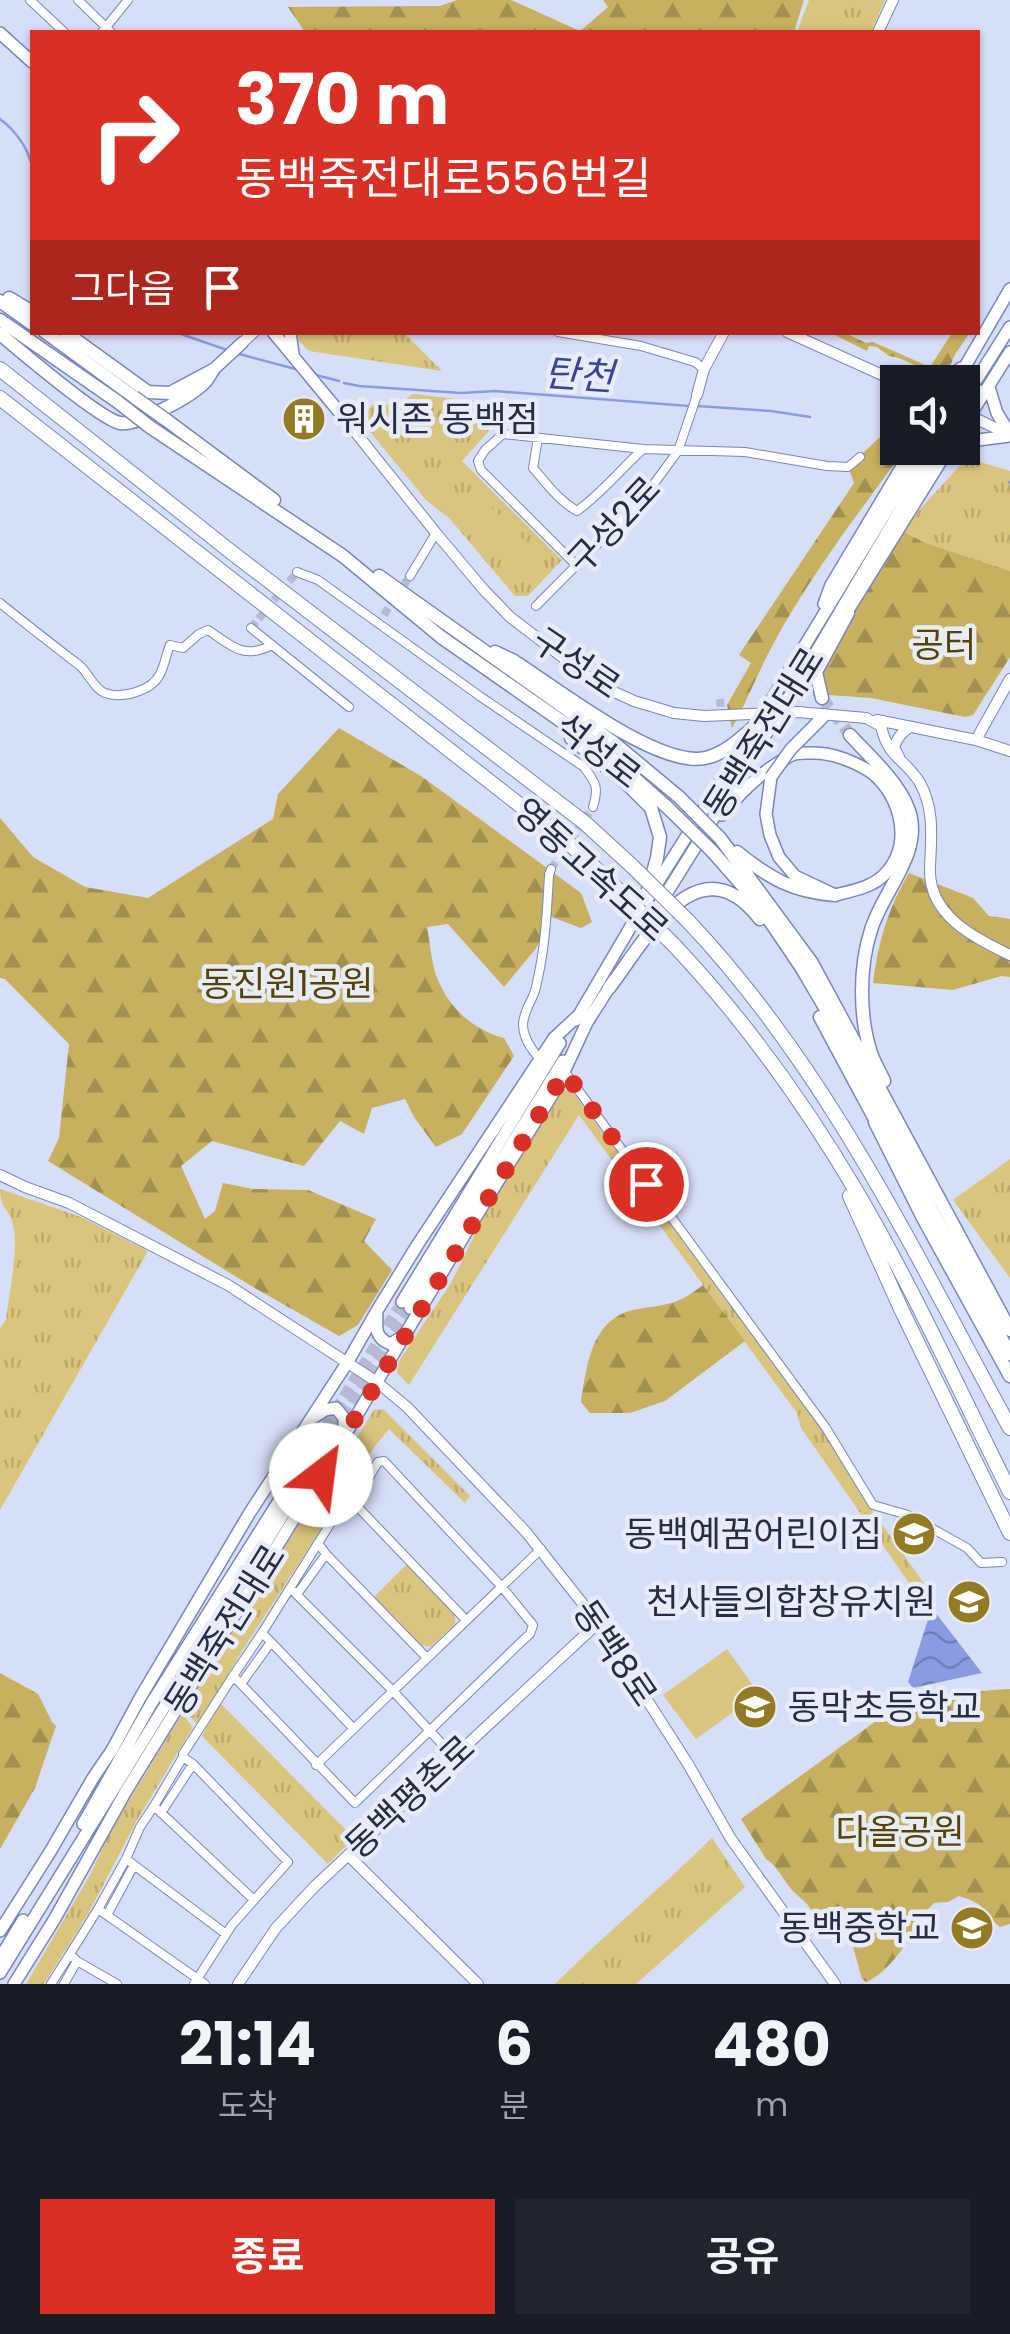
<!DOCTYPE html>
<html lang="ko">
<head>
<meta charset="utf-8">
<style>
  :root { --surface:#171b24; --page:#20242c; --text:#f1f3f6; --muted:#9ea1a6; --accent:#d93025 }
  body { margin:0; font-family:Poppins,"Noto Sans KR",sans-serif; background:var(--page); color:var(--text); height:100vh; display:flex; flex-direction:column; font-size:38px; white-space:nowrap }
  * { box-sizing:border-box; margin:0 }
  p { font-size:32px; color:var(--muted) }
  .icon { flex:none; width:55px; height:55px; fill:none; stroke:currentColor; stroke-width:2; stroke-linecap:round; stroke-linejoin:round }
  .map { position:relative; height:1984px; overflow:hidden }
  .panel { display:flex; flex-direction:column; background:var(--surface); flex:1 }
  .panel>* { flex:none }
  .top-card { position:absolute; left:30px; top:30px; width:950px; height:305px; border-radius:0px; box-shadow:0 2px 8px #0004; background:#d93025; color:#fff; overflow:hidden }
  .fabs { position:absolute; left:880px; top:365px; display:grid; gap:20px }
  .fabs a { display:grid; place-items:center; width:100px; height:100px; border-radius:0px; background:var(--surface); box-shadow:0 2px 8px #0004; font-size:50px }
  .pin { position:absolute; display:grid; place-items:center; width:85px; height:85px; color:#fff; margin:-42px; border:5px solid #fff; border-radius:50%; box-shadow:0 2px 10px #0007 }
  .me { position:absolute; width:110px; margin:-55px; rotate:30deg; stroke-linejoin:round; filter:drop-shadow(0 0 8px #0008) }
  .turn { display:flex; align-items:center; gap:35px; height:210px; padding:0 40px; font-size:45px }
  .turn .icon { width:130px; height:130px; stroke-width:2.5 }
  .turn b { display:block; font-size:70px; line-height:85px }
  .then { display:flex; align-items:center; height:95px; padding:0 40px; background:#0003; gap:20px; font-size:38px }
  .eta { display:flex; justify-content:space-evenly; align-items:center; height:170px; text-align:center }
  .eta b { font-size:60px; font-weight:700; line-height:70px }
  .action { display:flex; gap:20px; margin-top:auto; padding:20px 40px }
  .action a { flex:1; height:115px; border-radius:0px; background:var(--accent); color:#fff; font-size:40px; font-weight:700; line-height:115px; text-align:center }
  .action a+a { background:var(--page); color:var(--text) }
  .map>svg:first-child { display:block }
</style>
</head>
<body>
<div class="map">
<svg width="1010" height="1984" viewBox="0 0 1010 1984">
  <defs>
    <pattern id="grass-tufts" width="24" height="20" patternUnits="userSpaceOnUse" patternTransform="scale(2.5)"><rect width="24" height="20" fill="#dac57e"/><path d="M3 7l-1-3M5 7V3M7 7l1-3M15 17l-1-3M17 17v-4M19 17l1-3" fill="none" stroke="#bbaa6e"/></pattern>
    <pattern id="forest-firs" width="22" height="20" patternUnits="userSpaceOnUse" patternTransform="scale(2.5)"><rect width="22" height="20" fill="#c7b05f"/><path d="M5 1l3.5 6h-7zM16 11l3.5 6h-7z" fill="#a29050"/></pattern>
    <pattern id="water-waves" width="16" height="10" patternUnits="userSpaceOnUse" patternTransform="scale(2.5)"><rect width="16" height="10" fill="#8b9be2"/><path d="M0 5q4-4 8 0t8 0" fill="none" stroke="#727fb9"/></pattern>
  </defs>
  <rect width="100%" height="100%" fill="#d7def7"/>
  <path fill="url(#grass-tufts)" d="M 809,0 L 885,0 L 871,32 L 797,32 Z
    M 296,333 L 404,333 L 442,371 L 309,351 L 296,338 Z
    M 414,394 L 491,403 L 489,431 L 462,461 L 562,560 L 528,596 L 515,596 L 449,518 L 426,500 L 358,417 L 375,403 L 395,406 Z
    M 967,458 L 1010,471 L 1010,571 L 923,542 L 901,530 Z
    M 562,1090 L 573,1092 L 827,1436 L 869,1506 L 925,1585 L 918,1604 L 916,1593 L 801,1428 L 797,1413 L 579,1115 L 409,1385 L 397,1373 L 399,1361 L 451,1283 L 484,1216 Z
    M 1010,1159 L 1010,1278 L 953,1200 Z
    M 0,1189 L 81,1217 L 148,1251 L 0,1510 L 0,1328 L 6,1320 C 9,1292 19,1251 13,1225 C 9,1208 0,1209 0,1189 Z
    M 383,1409 L 470,1496 L 465,1503 L 389,1429 L 375,1446 L 242,1651 L 203,1717 L 196,1723 L 184,1710 L 325,1483 L 344,1458 L 374,1410 Z
    M 407,1564 L 455,1614 L 455,1624 L 431,1647 L 421,1645 L 374,1597 Z
    M 220,1703 L 354,1838 L 328,1864 L 202,1736 Z
    M 182,1714 L 193,1727 L 136,1822 L 88,1914 L 44,1984 L 26,1984 L 90,1875 L 111,1830 Z
    M 712,1838 L 745,1887 L 636,1984 L 555,1984 C 606,1933 661,1888 712,1838 Z"/>
  <path fill="url(#forest-firs)" d="M 457,0 L 511,0 L 580,31 L 608,7 L 603,0 L 804,0 L 794,32 L 305,32 L 288,7 L 440,6 Z
    M 831,333 L 845,333 L 866,343 L 873,342 L 930,367 L 952,333 L 969,333 C 964,343 954,353 951,364 C 949,365 935,370 933,370 C 918,370 904,357 889,356 L 877,347 L 869,346 L 867,351 Z
    M 880,437 L 897,444 L 898,448 L 906,448 C 858,514 807,579 769,652 C 756,677 746,703 732,728 L 727,705 L 751,663 L 739,655 L 854,483 L 848,467 Z
    M 901,530 L 923,542 L 1010,571 L 1010,657 L 973,715 L 965,717 L 871,698 L 816,694 L 827,654 Z
    M 339,728 L 421,776 L 581,893 L 592,922 L 581,928 L 549,916 L 537,947 L 504,987 L 448,924 L 427,927 C 430,942 431,960 436,975 C 448,1007 471,1029 504,1038 L 514,1056 L 462,1134 L 436,1147 L 414,1117 L 405,1099 L 372,1108 L 364,1134 L 340,1121 L 304,1166 L 212,1141 L 181,1166 L 205,1219 L 215,1211 L 223,1183 L 253,1189 L 308,1190 L 376,1219 L 364,1241 L 392,1270 L 358,1325 L 339,1336 L 248,1284 L 48,1161 L 59,1138 L 69,1044 L 5,979 L 0,978 L 0,818 L 33,857 L 85,887 L 148,898 L 273,819 L 278,794 Z
    M 909,873 L 973,898 L 989,916 L 1010,919 L 1010,977 L 1001,976 L 953,990 L 873,983 C 878,943 888,908 909,873 Z
    M 703,1285 L 745,1341 L 665,1401 L 630,1413 L 590,1413 L 581,1402 C 587,1364 592,1316 638,1309 C 669,1304 677,1305 703,1285 Z
    M 0,1673 L 38,1694 L 52,1722 L 56,1726 L 35,1788 L 0,1849 Z
    M 1010,1689 L 1010,1924 L 1000,1927 C 980,1910 989,1905 959,1896 L 948,1902 L 934,1903 L 926,1911 C 914,1933 890,1973 866,1982 L 862,1979 L 850,1936 L 845,1929 L 814,1914 C 809,1904 800,1898 792,1890 C 783,1880 777,1865 766,1859 L 741,1819 L 883,1716 C 915,1704 976,1689 1010,1689 Z"/>
  <path fill="#dac57e" d="M 489,505 L 525,541 L 506,560 L 469,524 Z
    M 727,1649 L 757,1691 L 757,1695 L 696,1739 L 663,1695 Z"/>
  <path fill="url(#water-waves)" d="M 935,1612 L 982,1673 L 913,1688 L 908,1682 L 930,1613 Z"/>
  <g fill="none" stroke-linecap="round" stroke-linejoin="round">
    <path stroke="#8b9be2" stroke-width="2.5" d="M 0,119 C 17,132 27,146 32,166
      M 175,332 L 227,350
      M 239,354 L 299,370
      M 316,375 L 339,381
      M 344,383 L 359,386 L 461,393 L 495,391 L 689,406
      M 697,406 L 771,411 L 810,417
      M 1009,482 L 1010,483"/>
    <path stroke="#b4bbd3" stroke-width="8" stroke-dasharray="8 4" stroke-linecap="butt" d="M 384,615 L 410,576
      M 251,628 L 297,572
      M 720,699 L 722,720
      M 551,869 L 593,807"/>
    <path stroke="#b4bbd3" stroke-width="11" stroke-dasharray="11 5.5" stroke-linecap="butt" d="M 318,1439 L 402,1302
      M 326,1445 L 410,1308"/>
    <path stroke="#b4bbd3" stroke-width="12" stroke-dasharray="12 6" stroke-linecap="butt" d="M 822,698 L 850,735"/>
    <defs>
      <path id="minor" d="M 30,0 L 64,32
        M 78,0 L 111,32
        M 102,32 L 128,0
        M 558,332 L 641,346 L 695,362 L 704,369
        M 538,438 L 533,468 C 547,484 558,500 577,511 C 602,493 620,470 643,449
        M 577,566 L 481,470 L 478,461 L 485,450 L 503,434 L 643,449 L 745,452 L 827,466 L 848,467 L 860,457
        M 297,572 L 318,580 L 481,697 L 584,767 C 596,783 599,787 593,807
        M 410,576 L 436,533
        M 0,603 C 26,624 53,645 79,665 C 89,673 94,689 105,693 C 122,699 152,691 160,674 C 165,665 166,654 170,645 L 183,648 L 199,634 L 208,630 C 232,646 243,660 272,645 L 349,707
        M 536,606 L 645,496 L 678,451 L 697,395
        M 251,628 L 272,645
        M 540,1059 C 531,1049 523,1038 523,1024 C 524,1009 533,1001 536,987 C 545,950 547,913 549,875 L 551,869
        M 565,1072 L 826,1428 L 873,1505 L 908,1515 L 967,1548 L 981,1563 L 1002,1562
        M 318,1543 L 326,1554 L 427,1658
        M 290,1588 L 393,1691 L 454,1757
        M 298,1593 L 326,1554
        M 271,1642 L 262,1633 L 345,1500 L 354,1503 L 466,1620
        M 231,1679 L 262,1633
        M 353,1728 L 271,1642 L 241,1684 L 355,1803 L 520,1643 L 530,1634 L 533,1625 L 502,1587 L 384,1461 L 378,1462 L 354,1503
        M 183,1757 L 183,1754 L 230,1681 L 235,1678 L 241,1684
        M 316,1765 L 541,1549
        M 161,1813 L 193,1764
        M 126,1859 L 140,1827 L 154,1806
        M 107,1915 L 134,1865
        M 77,1961 L 70,1954 L 98,1909
        M 51,1984 L 70,1954
        M 64,1984 L 77,1961 L 117,1984
        M 194,1984 L 232,1925 L 288,1862 L 193,1764 L 183,1757 L 154,1806 L 253,1899
        M 205,1984 L 98,1909 L 126,1859 L 226,1934"/>
      <path id="tertiary" d="M 878,32 L 893,0
        M 787,332 L 891,379
        M 242,343 L 254,332
        M 697,395 L 704,369 L 724,332
        M 962,412 L 1010,435
        M 340,413 L 436,533 L 483,589 L 510,617 L 599,685 L 634,701 L 674,713
        M 866,718 L 881,726 C 888,759 905,758 920,783 C 935,810 931,839 930,868 C 928,915 974,938 1010,955
        M 877,720 L 976,740 L 1010,751
        M 976,740 L 1010,679
        M 899,757 L 894,747 C 898,737 901,733 910,727
        M 0,1175 L 25,1187 L 69,1203 L 228,1285 L 377,1382 L 407,1407 L 526,1532 L 598,1623 L 688,1764 L 731,1839 L 835,1984
        M 348,1855 L 478,1984
        M 238,1984 L 276,1928 L 315,1886 L 598,1623"/>
      <path id="secondary" d="M 0,33 L 32,62
        M 273,332 L 340,413
        M 290,332 L 293,354
        M 213,370 L 242,343
        M 885,376 L 898,389
        M 977,379 L 1010,327
        M 938,382 L 949,378 L 961,368
        M 956,382 L 1010,289
        M 989,387 L 997,413 L 1010,434
        M 962,388 L 970,392 L 986,391
        M 962,428 L 1010,352
        M 962,442 L 1010,436
        M 824,604 L 831,585 L 913,448
        M 842,620 L 949,448
        M 722,815 C 741,792 764,768 792,755 C 798,752 807,753 814,753 C 833,753 856,762 872,773 C 902,797 913,846 884,875 C 871,888 851,891 835,895 L 795,876 L 779,857 L 770,835 L 766,814 L 771,777
        M 646,926 L 796,686 L 937,448
        M 576,1020 L 644,904 L 757,724 L 925,448
        M 586,1024 L 614,980
        M 402,1302 L 560,1043
        M 410,1308 L 563,1061
        M 377,1313 C 376,1328 375,1338 390,1344 L 402,1337
        M 314,1417 L 325,1410 L 336,1408 L 344,1418 L 344,1432
        M 83,1824 L 151,1704 L 318,1439
        M 0,1931 L 50,1852 L 93,1778 L 112,1750 L 140,1698 L 249,1514 L 347,1363 L 378,1309 L 418,1244 L 554,1038 L 580,1014
        M 0,1958 L 23,1920
        M 0,1973 L 326,1445
        M 14,1984 L 54,1920 L 126,1791 L 321,1475 L 467,1231 L 557,1087 L 589,1018"/>
      <path id="trunk" d="M 9,298 L 32,312
        M 0,301 L 32,324
        M 0,320 L 118,402
        M 45,332 L 134,397
        M 65,332 L 148,392 L 170,393 L 213,370
        M 0,334 C 19,350 101,420 120,423 C 138,426 191,396 204,383 C 207,381 211,373 213,370
        M 165,419 L 274,500
        M 150,427 L 343,556 L 441,637 L 604,751 L 667,807
        M 379,576 L 614,743 L 679,797
        M 495,652 L 514,661 C 556,688 658,768 705,758 C 725,754 742,737 757,724
        M 822,698 L 816,672 L 848,613
        M 850,735 C 870,757 897,780 908,808 C 925,852 883,890 871,930 C 859,967 859,1016 871,1053 C 874,1062 880,1072 884,1081
        M 571,738 L 627,784 L 651,808 L 660,837 L 657,858 L 644,904
        M 720,838 L 812,963 L 1010,1330
        M 712,851 L 757,902 L 801,967 L 841,1035 L 933,1213 L 1010,1354
        M 737,852 C 769,878 793,892 835,895
        M 609,988 C 646,940 697,839 760,919
        M 820,1017 L 879,1127
        M 875,1122 L 923,1218 L 1010,1376"/>
      <path id="motorway" d="M 0,369 L 235,555 L 585,823 L 632,866
        M 0,398 L 572,846 L 616,888
        M 688,921 C 827,1068 914,1252 1010,1428
        M 673,944 C 744,1019 805,1104 858,1194 C 914,1290 960,1392 1010,1492
        M 850,1196 L 902,1311 L 1010,1533"/>
    </defs>
    <use href="#minor" stroke="#7986bf" stroke-width="10"/>
    <use href="#tertiary" stroke="#7986bf" stroke-width="12"/>
    <use href="#secondary" stroke="#7986bf" stroke-width="14"/>
    <use href="#trunk" stroke="#7986bf" stroke-width="15"/>
    <use href="#motorway" stroke="#7986bf" stroke-width="16"/>
    <use href="#minor" stroke="#fff" stroke-width="8"/>
    <use href="#tertiary" stroke="#fff" stroke-width="10"/>
    <use href="#secondary" stroke="#fff" stroke-width="11"/>
    <use href="#trunk" stroke="#fff" stroke-width="12"/>
    <use href="#motorway" stroke="#fff" stroke-width="14"/>
    <defs>
      <path id="tertiary-bridge" d="M 674,713 L 704,716 L 798,712 L 866,718"/>
      <path id="secondary-bridge" d="M 771,777 L 791,749 L 825,715"/>
      <path id="trunk-bridge" d="M 134,397 L 165,419
        M 118,402 L 150,427
        M 679,797 L 720,838
        M 667,807 L 712,851"/>
      <path id="motorway-bridge" d="M 632,866 L 688,921
        M 616,888 L 673,944"/>
    </defs>
    <use href="#tertiary-bridge" stroke="#7986bf" stroke-width="12" stroke-linecap="butt"/>
    <use href="#secondary-bridge" stroke="#7986bf" stroke-width="14" stroke-linecap="butt"/>
    <use href="#trunk-bridge" stroke="#7986bf" stroke-width="15" stroke-linecap="butt"/>
    <use href="#motorway-bridge" stroke="#7986bf" stroke-width="16" stroke-linecap="butt"/>
    <use href="#tertiary-bridge" stroke="#fff" stroke-width="10"/>
    <use href="#secondary-bridge" stroke="#fff" stroke-width="11"/>
    <use href="#trunk-bridge" stroke="#fff" stroke-width="12"/>
    <use href="#motorway-bridge" stroke="#fff" stroke-width="14"/>
  </g>
  <g fill="none" stroke-linecap="round" stroke-linejoin="round">
    <path stroke="#d93025" stroke-width="18" stroke-dasharray="0 32.4" d="M 321,1475 L 565,1072 L 646,1184"/>
  </g>
  <defs>
    <symbol id="building-disc" viewBox="-11 -11 22 22"><circle r="9.5" fill="#927b22" stroke="#e8ecf8"/><path d="M-4-6H4V6H1V3H-1V6H-4ZM-2.5-4.3h1.7v1.8h-1.7ZM.8-4.3h1.7v1.8H.8ZM-2.5-1h1.7V.8h-1.7ZM.8-1h1.7V.8H.8Z" fill="#fff"/></symbol>
    <symbol id="school-disc" viewBox="-11 -11 22 22"><circle r="9.5" fill="#927b22" stroke="#e8ecf8"/><path d="M0-5L7-2L0 1L-7-2ZM-4 1L0 2.5L4 1V4Q0 6-4 4Z" fill="#fff"/></symbol>
  </defs>
  <g fill-rule="evenodd">
    <use href="#building-disc" x="279" y="394" width="50" height="50"/>
    <use href="#school-disc" x="889" y="1509" width="50" height="50"/>
    <use href="#school-disc" x="944" y="1577" width="50" height="50"/>
    <use href="#school-disc" x="730" y="1682" width="50" height="50"/>
    <use href="#school-disc" x="947" y="1903" width="50" height="50"/>
  </g>
  <g text-anchor="middle" stroke-width="9" stroke-linejoin="round" paint-order="stroke">
    <g font-size="35" fill="#282d45" stroke="#e8ecf8" text-anchor="end">
      <text x="336" y="431" text-anchor="start">워시존 동백점</text>
      <text x="882" y="1546">동백예꿈어린이집</text>
      <text x="936" y="1614">천사들의합창유치원</text>
      <text x="788" y="1719" text-anchor="start">동막초등학교</text>
      <text x="940" y="1940">동백중학교</text>
    </g>
    <g font-size="35" fill="#282d45" stroke="#e8ecf8">
      <text transform="translate(614 525) rotate(-47)" y="12">구성2로</text>
      <text transform="translate(576 663) rotate(34)" y="12">구성로</text>
      <text transform="translate(764 733) rotate(-58)" y="12">동백죽전대로</text>
      <text transform="translate(598 751) rotate(38)" y="12">석성로</text>
      <text transform="translate(591 870) rotate(42)" y="12">영동고속도로</text>
      <text transform="translate(225 1630) rotate(-58)" y="12">동백죽전대로</text>
      <text transform="translate(615 1653) rotate(56)" y="12">동백8로</text>
      <text transform="translate(410 1797) rotate(-43)" y="12">동백평촌로</text>
    </g>
    <g font-size="35" fill="#544400" stroke="#e8ecf8">
      <text x="944" y="657">공터</text>
      <text x="287" y="996">동진원1공원</text>
      <text x="900" y="1844">다올공원</text>
    </g>
    <g font-size="38" font-style="italic" fill="#3a4598" stroke="#e8ecf8">
      <text transform="translate(579 375) rotate(4)" y="13">탄천</text>
    </g>
  </g>
</svg>
<div class="fabs">
<a><svg class="icon" aria-label="sound" viewBox="0 0 24 24"><path d="M4 9h4l5-4v14l-5-4H4zM17 9q2 3 0 6"/></svg></a>
</div>
<div class="pin" style="left:646px;top:1184px;background:#d93025"><svg class="icon" aria-label="arrive" viewBox="0 0 24 24"><path d="M6 21V4h12l-3 4 3 4H6"/></svg></div>
<svg class="me" style="left:321px;top:1475px" viewBox="-20 -20 40 40"><circle r="19" fill="#fff"/><path d="M0-13L10 11 0 6-10 11z" fill="#d93025"/></svg>
<div class="top-card">
<div class="turn"><svg class="icon" aria-label="right" viewBox="0 0 24 24"><path d="M7 20v-9h11M14 6l5 5-5 5"/></svg><div><b>370 m</b>동백죽전대로556번길</div></div>
<div class="then">그다음<svg class="icon" aria-label="arrive" viewBox="0 0 24 24"><path d="M6 21V4h12l-3 4 3 4H6"/></svg></div>
</div>
</div>
<section class="panel">
<div class="eta">
<div><b>21:14</b><p>도착</p></div>
<div><b>6</b><p>분</p></div>
<div><b>480</b><p>m</p></div>
</div>
<div class="action"><a>종료</a><a>공유</a></div>
</section>
</body>
</html>
